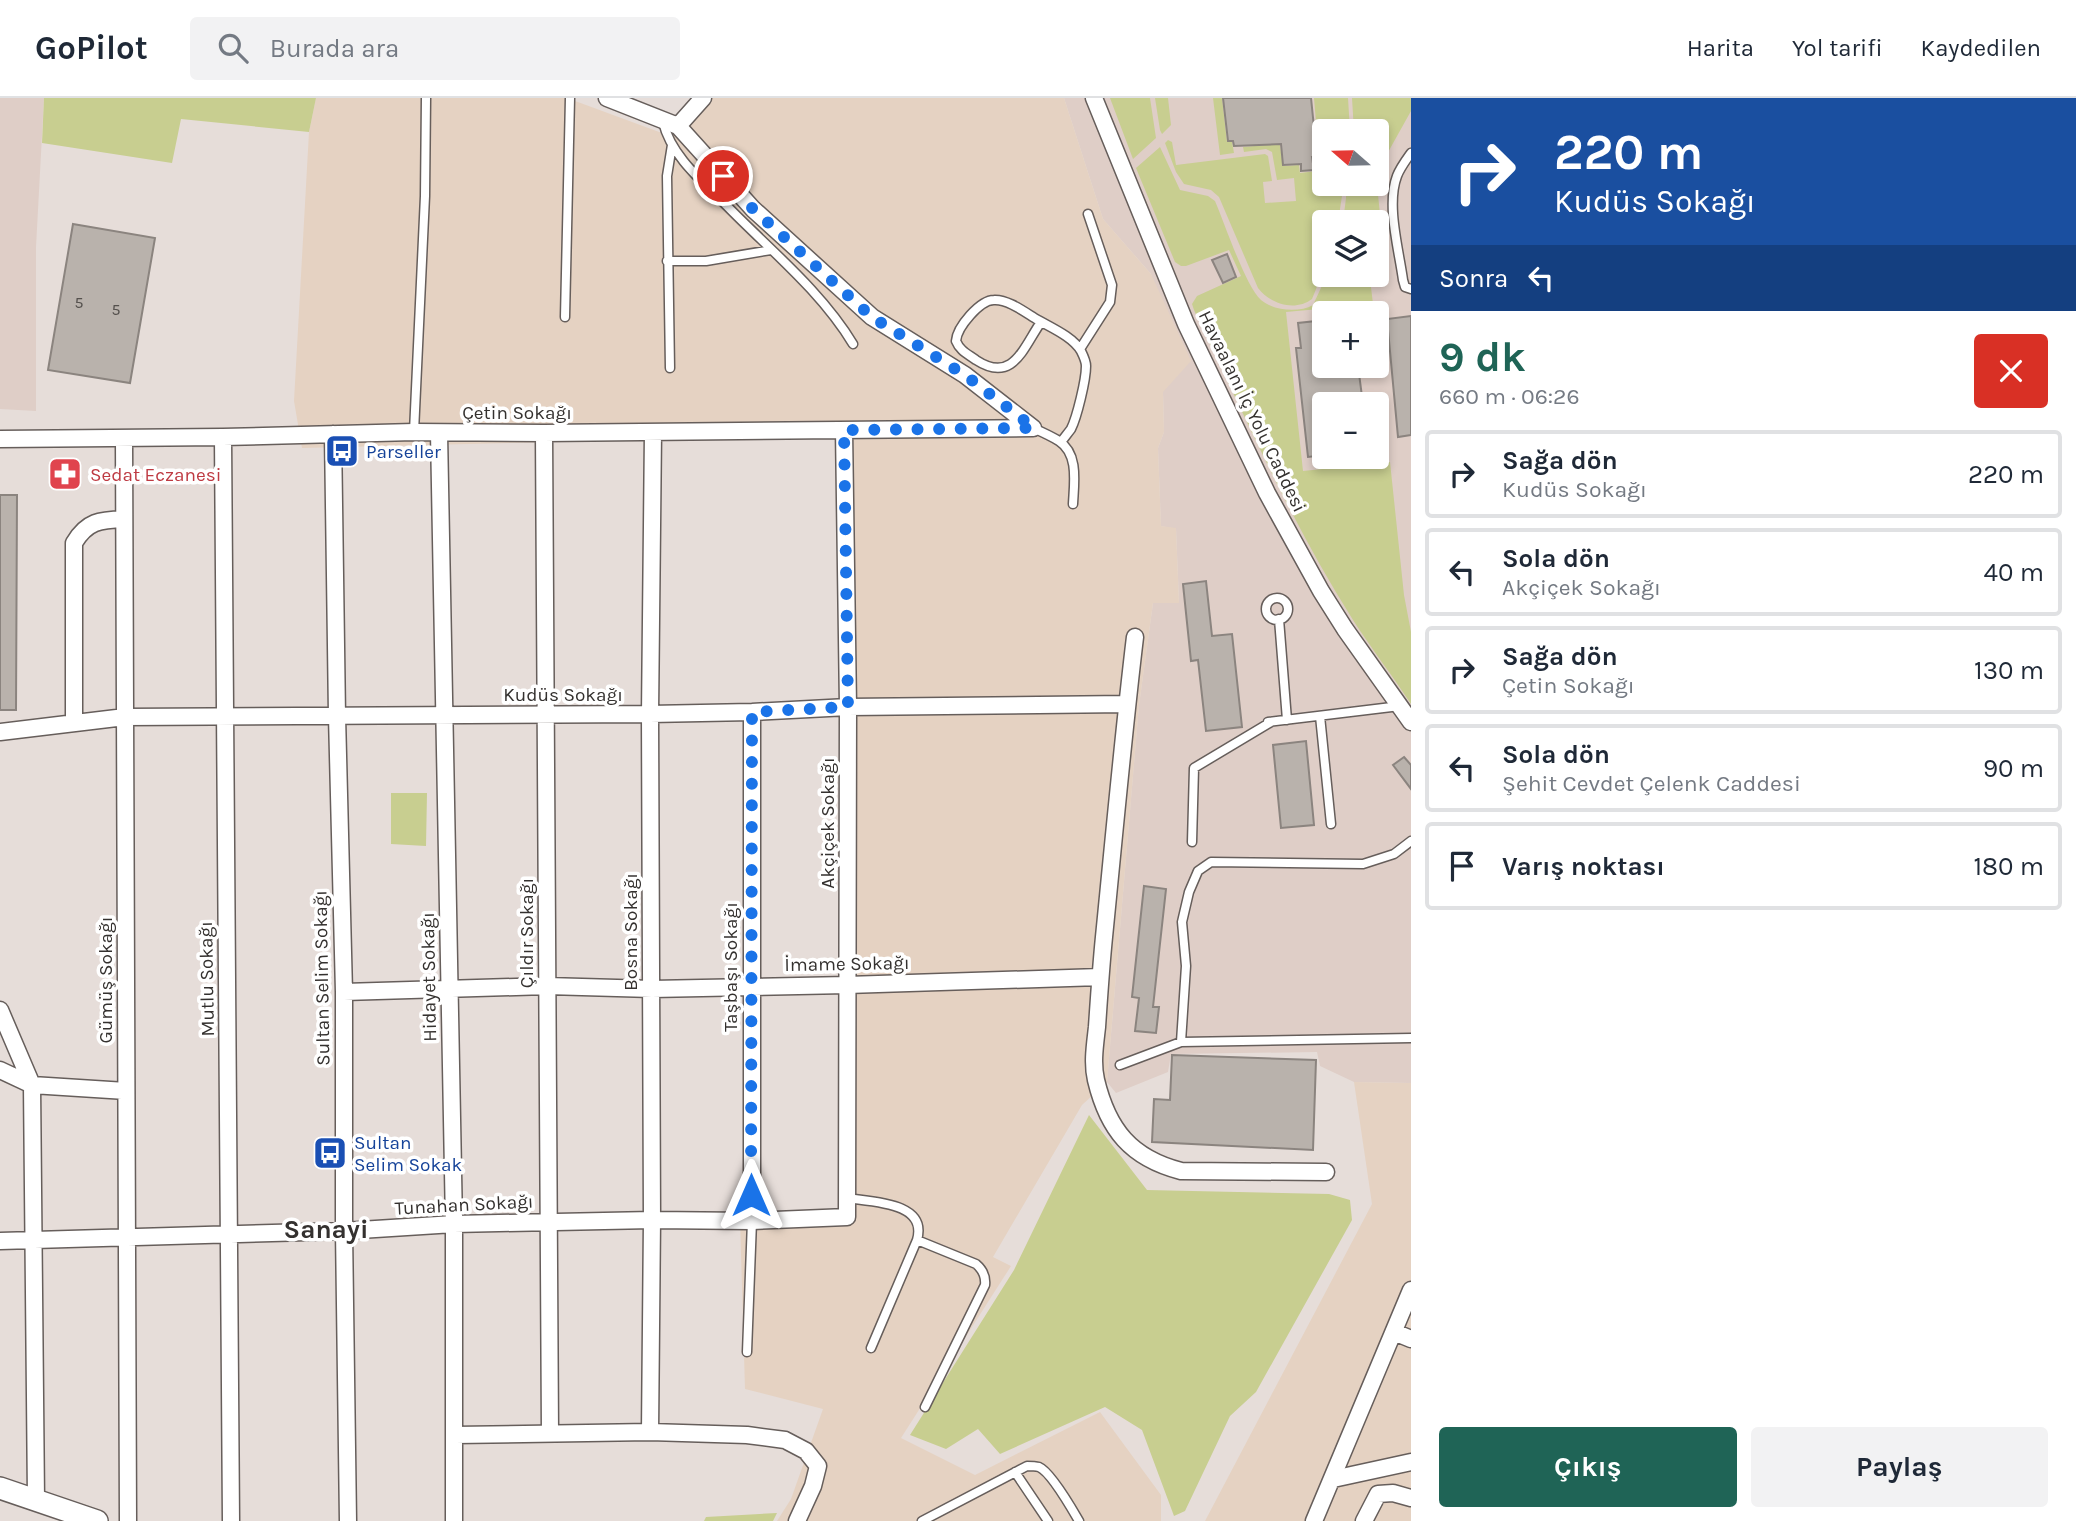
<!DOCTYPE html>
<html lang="tr">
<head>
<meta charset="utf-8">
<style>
  :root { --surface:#fff; --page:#f2f2f3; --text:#1f2937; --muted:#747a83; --line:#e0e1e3; --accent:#1f6456 }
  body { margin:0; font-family:Karla,sans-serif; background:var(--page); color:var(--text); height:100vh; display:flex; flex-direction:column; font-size:26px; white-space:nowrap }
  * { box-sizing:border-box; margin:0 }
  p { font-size:23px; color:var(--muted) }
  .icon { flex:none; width:38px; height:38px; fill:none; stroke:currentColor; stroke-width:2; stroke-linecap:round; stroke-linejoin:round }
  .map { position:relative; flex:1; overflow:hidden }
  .panel { display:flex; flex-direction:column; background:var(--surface); width:665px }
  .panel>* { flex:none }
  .top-card { background:#1a4fa0; color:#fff; overflow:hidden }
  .needle { width:46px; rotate:290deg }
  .controls { position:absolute; left:1312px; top:21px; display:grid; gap:14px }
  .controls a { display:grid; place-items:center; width:77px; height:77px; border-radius:7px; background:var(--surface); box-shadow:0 4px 10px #0003; font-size:35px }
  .pin { position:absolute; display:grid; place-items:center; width:60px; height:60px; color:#fff; margin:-30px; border:4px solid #fff; border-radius:50%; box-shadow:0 2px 7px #0007 }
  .me { position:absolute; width:77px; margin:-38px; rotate:0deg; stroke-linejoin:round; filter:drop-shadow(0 0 5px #0008) }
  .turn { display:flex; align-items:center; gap:24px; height:147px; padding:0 28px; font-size:32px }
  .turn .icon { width:91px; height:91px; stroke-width:2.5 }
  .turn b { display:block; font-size:49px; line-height:60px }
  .then { display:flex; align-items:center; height:66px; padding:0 28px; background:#0003; gap:14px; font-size:26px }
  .round { display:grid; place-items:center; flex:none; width:74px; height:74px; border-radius:7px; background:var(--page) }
  .overview { display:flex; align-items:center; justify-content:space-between; height:119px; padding:0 28px }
  h1 { font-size:42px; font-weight:700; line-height:52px; color:var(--accent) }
  .action { display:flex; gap:14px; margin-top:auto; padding:14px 28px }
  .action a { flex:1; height:80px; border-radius:7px; background:var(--accent); color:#fff; font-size:28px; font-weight:700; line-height:80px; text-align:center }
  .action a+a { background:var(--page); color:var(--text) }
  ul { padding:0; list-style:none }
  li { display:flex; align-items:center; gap:21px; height:88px; margin:0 14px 10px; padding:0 14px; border:4px solid var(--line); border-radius:7px }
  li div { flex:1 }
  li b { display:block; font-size:26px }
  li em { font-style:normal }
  header { display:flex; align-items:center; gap:42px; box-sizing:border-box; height:98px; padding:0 35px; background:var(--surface); border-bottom:2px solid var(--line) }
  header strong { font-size:33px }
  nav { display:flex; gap:38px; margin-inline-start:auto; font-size:24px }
  .search { width:490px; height:63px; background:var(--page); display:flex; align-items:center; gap:18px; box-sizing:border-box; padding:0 24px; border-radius:7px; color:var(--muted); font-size:26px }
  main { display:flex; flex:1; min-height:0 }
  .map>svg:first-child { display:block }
</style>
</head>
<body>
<header>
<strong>GoPilot</strong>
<div class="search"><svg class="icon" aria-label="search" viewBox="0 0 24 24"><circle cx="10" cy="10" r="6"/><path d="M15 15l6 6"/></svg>Burada ara</div>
<nav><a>Harita</a><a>Yol tarifi</a><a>Kaydedilen</a></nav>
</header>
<main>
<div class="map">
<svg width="1411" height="1423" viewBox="0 0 1411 1423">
  <rect width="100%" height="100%" fill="#e6ddd9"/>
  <path fill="#dfcec7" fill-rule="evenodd" d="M 0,0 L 44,0 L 36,149 L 36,313 L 0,311 Z
    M 1064,0 L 1411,0 L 1411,985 L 1354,984 L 1320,968 L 1317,954 L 1171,956 L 1168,974 L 1116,995 L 1107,984 L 1139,607 L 1153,505 L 1179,504 L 1176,431 L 1161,428 L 1158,350 L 1164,334 L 1163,294 L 1151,176 L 1103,121 ZM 1325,33 L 1377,33 L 1377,86 L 1325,86 ZM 1325,124 L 1377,124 L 1377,177 L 1325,177 ZM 1325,215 L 1377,215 L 1377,268 L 1325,268 ZM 1325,306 L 1377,306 L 1377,359 L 1325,359 Z"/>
  <path fill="#e5d2c2" d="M 316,0 L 567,0 L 670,38 L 702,0 L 1064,0 L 1103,121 L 1151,176 L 1191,263 L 1163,294 L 1164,334 L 1158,350 L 1161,428 L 1176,430 L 1179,505 L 1153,505 L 1139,607 L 1107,984 L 1082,1007 L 993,1159 L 1011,1168 L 901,1340 L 975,1377 L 1100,1314 L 1161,1397 L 1161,1423 L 777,1423 L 791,1401 L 823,1311 L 745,1291 L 740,1121 L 844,1117 L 838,337 L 302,350 L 294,303 L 309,34 Z
    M 1354,984 L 1411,985 L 1411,1423 L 1205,1423 L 1372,1106 Z"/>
  <path fill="#c8ce90" d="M 44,0 L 316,0 L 309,34 L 181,21 L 172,65 L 42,45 Z
    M 1110,0 L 1150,0 L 1156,40 L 1133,61 Z
    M 1155,0 L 1168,0 L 1171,27 L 1162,36 L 1160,32 Z
    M 1213,0 L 1222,0 L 1227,44 L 1232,44 L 1234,55 L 1220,57 Z
    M 1314,0 L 1348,0 L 1350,33 L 1325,33 L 1325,86 L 1341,86 L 1342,98 L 1338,124 L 1325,124 L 1325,169 L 1312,201 C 1295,214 1270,206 1258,190 L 1219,99 L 1211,92 L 1184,86 L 1176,74 L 1165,45 L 1168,42 L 1172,44 L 1176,67 L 1265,56 L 1268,58 L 1272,83 L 1263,84 L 1265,105 L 1296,103 L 1294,80 L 1277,82 L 1272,54 L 1266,51 L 1244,54 L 1243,49 L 1266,47 L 1263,22 L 1276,20 L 1283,68 L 1299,67 L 1300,75 L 1316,73 L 1315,61 L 1319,60 Z
    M 1352,0 L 1411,0 L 1411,13 L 1377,74 L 1377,33 L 1354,33 Z
    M 1160,49 L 1180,92 L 1208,98 L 1215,103 C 1225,126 1245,187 1261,202 C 1274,213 1299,215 1313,207 L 1327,177 L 1377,177 L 1377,124 L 1343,124 L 1346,100 L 1346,86 L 1377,86 L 1386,178 L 1370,181 L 1373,206 L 1286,214 L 1303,373 L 1390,364 L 1404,497 L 1411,534 L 1411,606 C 1392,577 1371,550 1353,522 C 1291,424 1244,317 1194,212 L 1192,206 L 1197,198 L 1241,178 L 1229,152 L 1186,168 L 1181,168 L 1175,164 L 1136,70 Z
    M 391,695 L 427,695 L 426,748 L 391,746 Z
    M 1089,1017 L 1147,1092 L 1329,1096 L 1350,1102 L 1352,1122 L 1256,1294 L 1230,1318 L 1185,1413 L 1174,1418 L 1142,1332 L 1105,1309 L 1000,1356 L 978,1331 L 946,1351 L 910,1337 L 1014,1172 Z
    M 777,1415 L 773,1423 L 704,1423 L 706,1419 Z"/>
  <path fill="#b9b2ac" stroke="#8b847f" stroke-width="2" d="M 1223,0 L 1311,0 L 1317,59 L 1312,59 L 1314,72 L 1301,73 L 1301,66 L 1283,67 L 1281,46 L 1234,48 L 1233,43 L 1228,43 Z
    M 73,126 L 155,140 L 130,285 L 48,272 Z
    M 1227,156 L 1236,179 L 1223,185 L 1212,162 Z
    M 1411,218 L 1411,337 L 1398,339 L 1387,221 Z
    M 1325,222 L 1325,268 L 1358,268 L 1363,306 L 1325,306 L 1325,357 L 1308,359 L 1296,250 L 1301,250 L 1298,225 Z
    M 0,397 L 17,397 L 16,612 L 0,612 Z
    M 1206,483 L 1212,538 L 1232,536 L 1242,629 L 1206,633 L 1198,562 L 1191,563 L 1183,486 Z
    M 1306,643 L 1314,727 L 1281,730 L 1273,647 Z
    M 1404,659 L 1411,667 L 1411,691 L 1393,667 Z
    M 1144,788 L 1166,791 L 1153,909 L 1159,909 L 1156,935 L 1135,933 L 1139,900 L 1132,899 Z
    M 1172,957 L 1316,962 L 1313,1052 L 1152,1044 L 1154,1001 L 1170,1002 Z"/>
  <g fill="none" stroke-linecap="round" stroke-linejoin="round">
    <defs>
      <path id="service" d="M 663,24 C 671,58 703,84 727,108 C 770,152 821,193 853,246
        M 1411,55 C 1406,62 1400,70 1397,78 C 1386,107 1399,152 1403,182 L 1405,189 L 1411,191
        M 667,163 L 706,163 L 771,152
        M 565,219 L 570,0
        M 1041,224 C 1023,250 1013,286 976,262 C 968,256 960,253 956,243 C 957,229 980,202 994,202 C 1008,201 1026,215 1038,222 C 1052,230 1073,239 1081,253 C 1083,257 1086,264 1086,268 C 1086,282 1077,319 1071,331 C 1068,335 1064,340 1061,344
        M 1080,251 L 1110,204 L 1112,187 L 1088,116
        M 670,270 L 667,78 L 672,47
        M 1033,330 C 1042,334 1051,338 1059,343 C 1079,356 1074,385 1073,406
        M 414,334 L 425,98 L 426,0
        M1266 511a11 11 0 1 1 22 0a11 11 0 1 1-22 0Z
        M 1279,521 L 1287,622
        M 1320,618 L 1331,726
        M 1268,624 L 1400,608
        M 1192,744 L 1194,670 L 1271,624
        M 1181,944 L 1411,940
        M 1120,967 L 1181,944 L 1186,868 L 1182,824 L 1189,794 L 1198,773 L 1211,764 L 1363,766 L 1394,756 L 1411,743
        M 846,1100 C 872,1104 928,1104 917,1142 L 871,1250
        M 917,1142 L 976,1166 C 983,1172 986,1178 985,1187 L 925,1309
        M 747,1254 L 752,1123
        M 1015,1374 L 1048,1423
        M 922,1423 L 1027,1368 C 1031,1368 1035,1368 1039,1369 C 1051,1374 1072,1411 1079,1423"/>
      <path id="minor" d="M 607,0 L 678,28 L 753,111 L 872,219 L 965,277 L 1033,330
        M 1094,0 L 1186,226 L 1267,395 L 1321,493 L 1345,531 L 1411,624
        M 678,28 L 703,0
        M 439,335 L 454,1126 L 454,1423
        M 544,335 L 550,1335
        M 333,336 L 337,618 L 344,894 L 344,1133 L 348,1423
        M 223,339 C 224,701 231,1062 231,1423
        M 124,340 L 128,1423
        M 0,341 L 223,339 L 414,334 L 544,335 L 1033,330
        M 1135,539 C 1123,639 1114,739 1104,839 C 1101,869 1099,899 1097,929 C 1095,947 1092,965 1096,982 C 1108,1032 1131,1060 1181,1073 L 1326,1074
        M 74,624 L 74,445 C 87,423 100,422 124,421
        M 0,634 L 125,619 L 650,616 L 752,614 L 848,609 L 1127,606
        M 344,894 L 547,888 L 652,891 L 847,887 L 1100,879
        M 0,912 L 32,987 L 36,1402
        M 0,972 L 32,987 L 126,993
        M 752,1123 L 752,614
        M 0,1143 L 344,1133 L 454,1126 L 652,1122 L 752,1123 L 847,1119 L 848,609 L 844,332
        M 1394,1234 L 1411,1241
        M 650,1334 L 652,1122 L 650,616 L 653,334
        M 455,1337 L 650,1334 L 747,1337 L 785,1342 L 806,1353 L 818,1368 L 813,1388 L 797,1423
        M 1333,1381 L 1411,1364
        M 1314,1423 L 1411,1192
        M 1364,1423 L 1378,1396 L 1393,1395 L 1411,1400"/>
      <path id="tertiary" d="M 0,1390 L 97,1423"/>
    </defs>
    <use href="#service" stroke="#665e5b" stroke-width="11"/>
    <use href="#minor" stroke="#665e5b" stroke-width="19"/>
    <use href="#tertiary" stroke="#665e5b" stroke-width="24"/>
    <use href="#service" stroke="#fff" stroke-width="8"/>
    <use href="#minor" stroke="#fff" stroke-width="16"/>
    <use href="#tertiary" stroke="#fff" stroke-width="21"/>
  </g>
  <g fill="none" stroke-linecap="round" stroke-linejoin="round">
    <path stroke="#1a73e8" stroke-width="12" stroke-dasharray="0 21.6" d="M 723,78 L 753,111 L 872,219 L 965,277 L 1034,330 L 844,332 L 848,609 L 752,614 L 751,1097"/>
  </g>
  <defs>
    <symbol id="bus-square" viewBox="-11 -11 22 22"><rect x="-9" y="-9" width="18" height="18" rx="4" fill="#1a4fb4" stroke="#fff"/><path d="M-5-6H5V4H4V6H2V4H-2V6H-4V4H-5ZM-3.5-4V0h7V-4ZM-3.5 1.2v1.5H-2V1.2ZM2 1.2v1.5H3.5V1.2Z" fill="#fff"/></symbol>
    <symbol id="pharmacy-square" viewBox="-11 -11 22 22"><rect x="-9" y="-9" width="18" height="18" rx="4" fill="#e0444e" stroke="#fff"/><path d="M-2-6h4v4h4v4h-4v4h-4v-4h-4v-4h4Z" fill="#fff"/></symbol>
  </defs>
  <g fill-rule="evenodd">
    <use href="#bus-square" x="323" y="334" width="38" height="38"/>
    <use href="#pharmacy-square" x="46" y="357" width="38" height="38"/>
    <use href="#bus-square" x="311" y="1036" width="38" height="38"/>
  </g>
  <g text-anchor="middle" stroke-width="7" stroke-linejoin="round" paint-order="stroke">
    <g font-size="16" fill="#55514e">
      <text x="79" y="210">5</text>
      <text x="116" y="217">5</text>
    </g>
    <g font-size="19" fill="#34312f" stroke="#fff">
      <text transform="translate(1253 313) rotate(64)" y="7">Havaalanı İç Yolu Caddesi</text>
      <text x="517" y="321">Çetin Sokağı</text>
      <text x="563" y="603">Kudüs Sokağı</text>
      <text transform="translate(827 725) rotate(-90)" y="7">Akçiçek Sokağı</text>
      <text transform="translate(630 834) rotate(-90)" y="7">Bosna Sokağı</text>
      <text transform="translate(526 835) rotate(-90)" y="7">Çıldır Sokağı</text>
      <text transform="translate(847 865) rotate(-1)" y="7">İmame Sokağı</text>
      <text transform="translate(730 869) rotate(-90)" y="7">Taşbaşı Sokağı</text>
      <text transform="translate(428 879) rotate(-91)" y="7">Hidayet Sokağı</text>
      <text transform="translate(321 880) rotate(-91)" y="7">Sultan Selim Sokağı</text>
      <text transform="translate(206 881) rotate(-91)" y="7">Mutlu Sokağı</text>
      <text transform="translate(105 882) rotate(-90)" y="7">Gümüş Sokağı</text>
      <text transform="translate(464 1106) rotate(-3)" y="7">Tunahan Sokağı</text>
    </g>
    <g font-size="19" fill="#164399" stroke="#fff" text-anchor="start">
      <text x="366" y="360">Parseller</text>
      <text x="354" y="1051">Sultan<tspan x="354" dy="22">Selim Sokak</tspan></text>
    </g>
    <g font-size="19" fill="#be3a42" stroke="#fff" text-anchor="start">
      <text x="90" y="383">Sedat Eczanesi</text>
    </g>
    <g font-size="26" font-weight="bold" fill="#34312f" stroke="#fff">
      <text x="326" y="1140">Sanayi</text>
    </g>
  </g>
</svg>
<div class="controls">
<a><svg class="needle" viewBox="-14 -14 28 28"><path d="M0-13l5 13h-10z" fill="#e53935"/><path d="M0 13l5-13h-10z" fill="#747a83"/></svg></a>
<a><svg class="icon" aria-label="layers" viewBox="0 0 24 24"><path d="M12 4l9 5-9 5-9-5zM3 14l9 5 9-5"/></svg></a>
<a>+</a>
<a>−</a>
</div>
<div class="pin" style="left:723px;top:78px;background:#d93025"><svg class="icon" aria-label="arrive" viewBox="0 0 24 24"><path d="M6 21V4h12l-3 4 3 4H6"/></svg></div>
<svg class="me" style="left:751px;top:1097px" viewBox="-20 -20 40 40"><path d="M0-17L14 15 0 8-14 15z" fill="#1a73e8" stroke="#fff" stroke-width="4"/></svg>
</div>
<section class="panel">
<div class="top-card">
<div class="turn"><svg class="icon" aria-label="right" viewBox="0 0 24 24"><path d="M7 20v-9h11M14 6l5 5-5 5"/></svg><div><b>220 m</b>Kudüs Sokağı</div></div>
<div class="then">Sonra<svg class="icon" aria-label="left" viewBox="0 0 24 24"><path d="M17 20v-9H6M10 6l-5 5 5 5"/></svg></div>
</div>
<div class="overview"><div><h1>9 dk</h1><p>660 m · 06:26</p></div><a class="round" style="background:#d93025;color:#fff"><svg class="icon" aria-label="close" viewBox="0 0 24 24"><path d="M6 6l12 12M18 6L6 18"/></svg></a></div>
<ul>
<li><svg class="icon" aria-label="right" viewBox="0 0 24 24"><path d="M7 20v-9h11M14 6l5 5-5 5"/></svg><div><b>Sağa dön</b><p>Kudüs Sokağı</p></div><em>220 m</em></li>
<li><svg class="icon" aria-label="left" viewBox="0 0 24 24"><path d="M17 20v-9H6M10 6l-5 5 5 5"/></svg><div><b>Sola dön</b><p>Akçiçek Sokağı</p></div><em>40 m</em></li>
<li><svg class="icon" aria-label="right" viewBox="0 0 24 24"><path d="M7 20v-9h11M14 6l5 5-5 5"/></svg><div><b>Sağa dön</b><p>Çetin Sokağı</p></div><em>130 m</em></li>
<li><svg class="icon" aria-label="left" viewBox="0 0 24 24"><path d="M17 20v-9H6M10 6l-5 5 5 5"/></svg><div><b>Sola dön</b><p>Şehit Cevdet Çelenk Caddesi</p></div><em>90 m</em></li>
<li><svg class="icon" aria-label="arrive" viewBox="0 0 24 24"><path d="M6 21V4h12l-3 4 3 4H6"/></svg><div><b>Varış noktası</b></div><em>180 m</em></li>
</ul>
<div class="action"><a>Çıkış</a><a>Paylaş</a></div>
</section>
</main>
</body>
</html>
